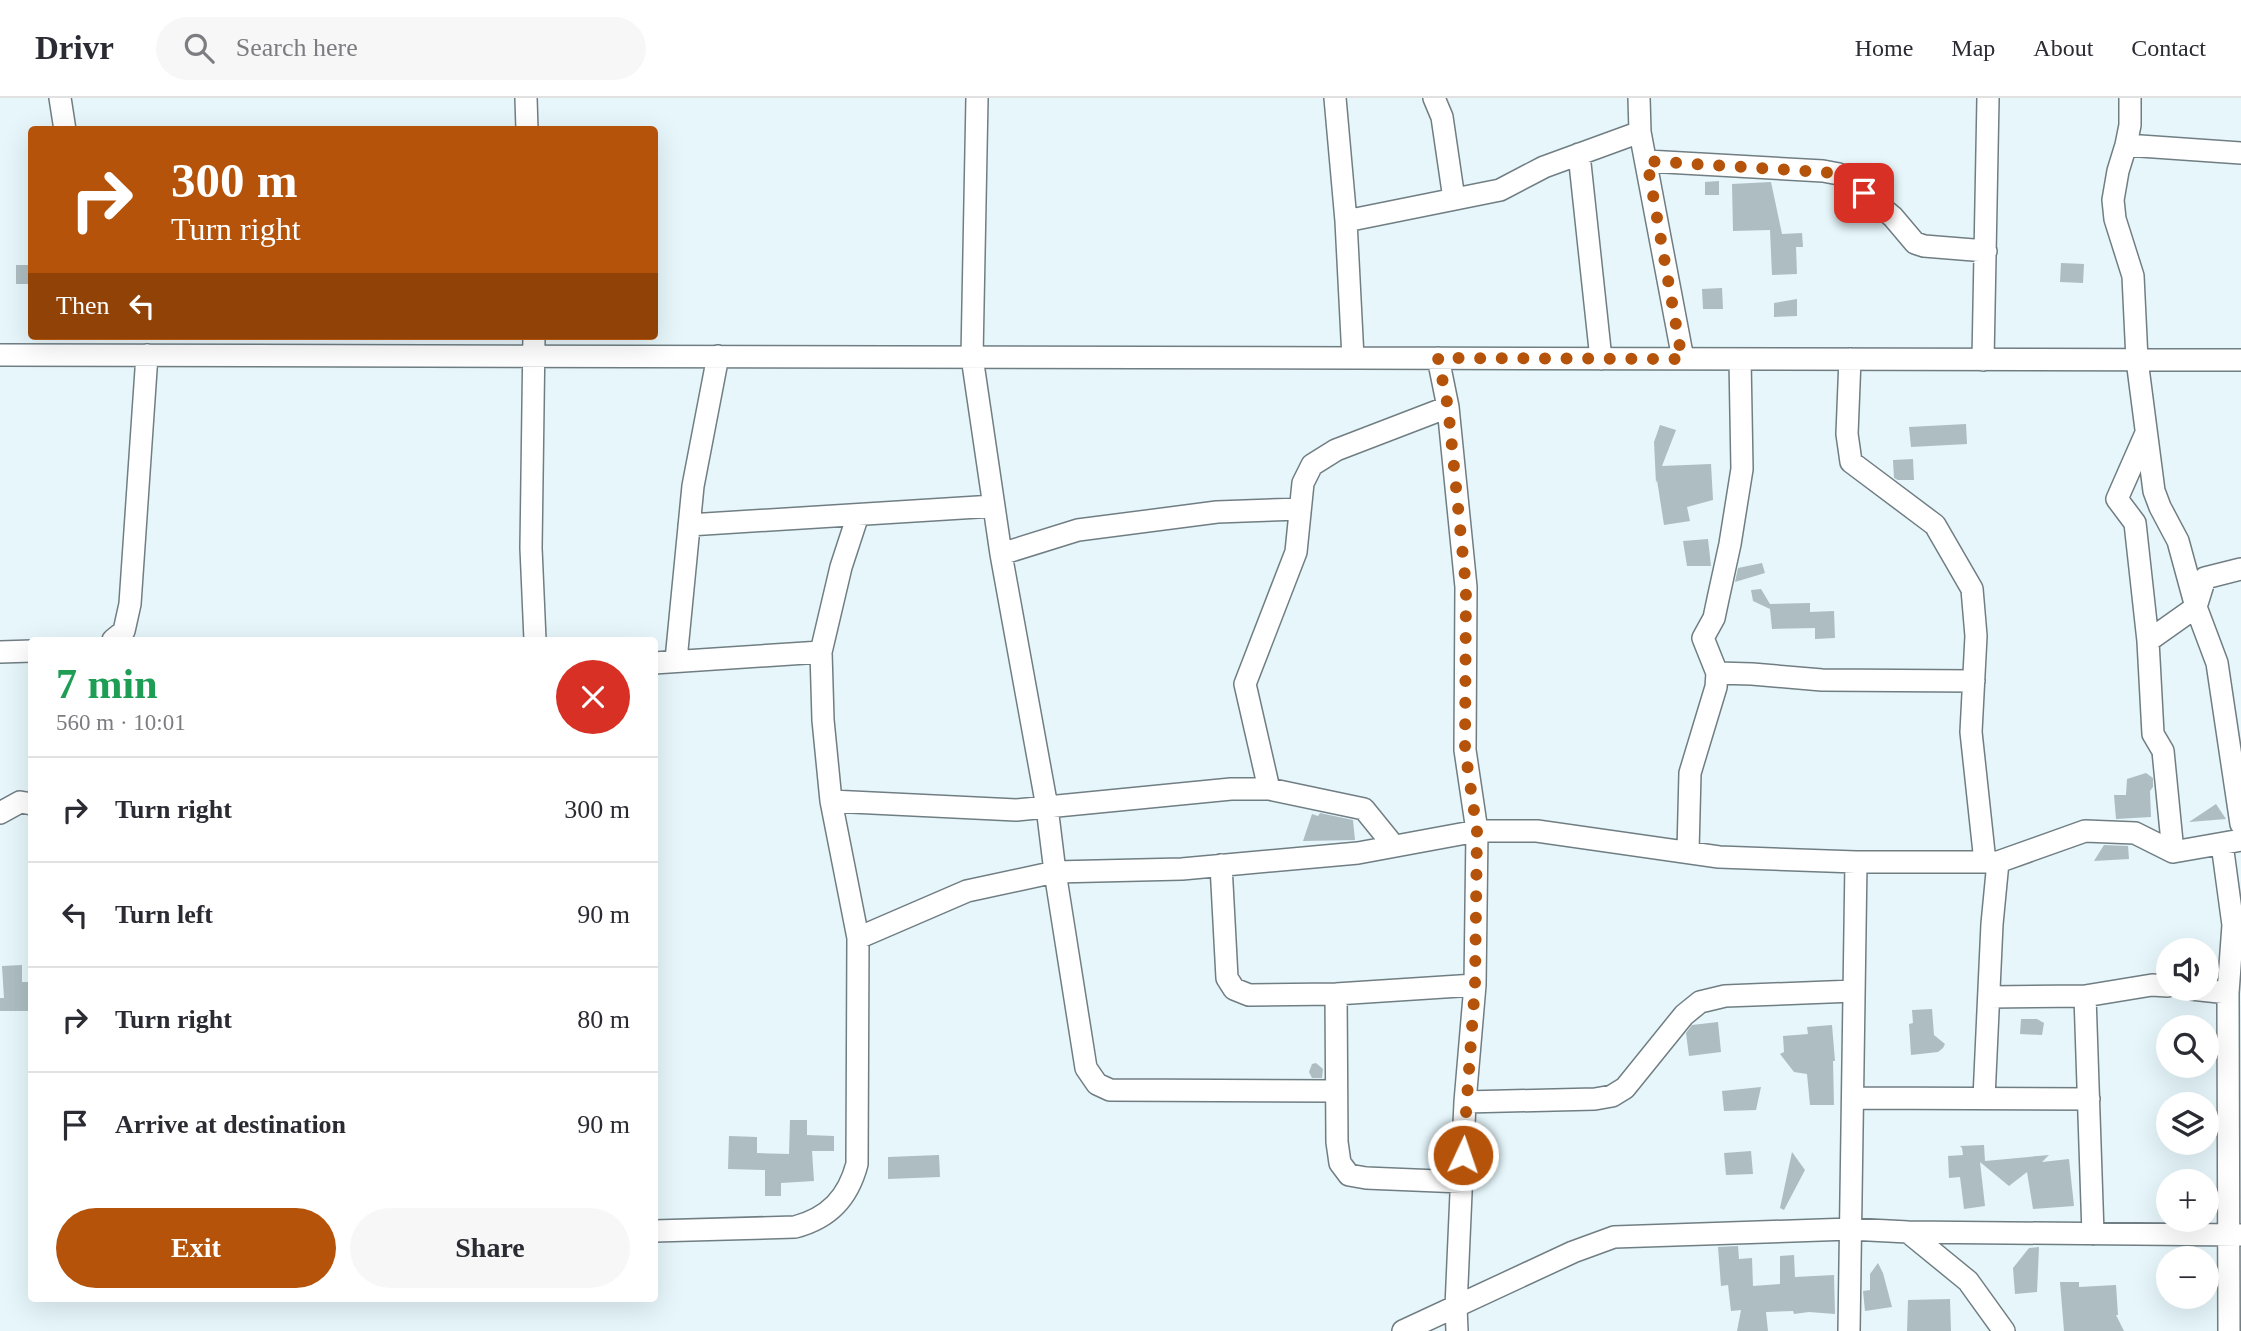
<!DOCTYPE html>
<html lang="en">
<head>
<meta charset="utf-8">
<style>
  :root { --surface:#fff; --page:#f7f7f7; --text:#2b2b33; --muted:#7c7c81; --line:#e1e1e2; --accent:#b45309 }
  body { margin:0; font-family:"Times New Roman",serif; background:var(--page); color:var(--text); height:100vh; display:flex; flex-direction:column; font-size:26px; white-space:nowrap }
  * { box-sizing:border-box; margin:0 }
  p { font-size:23px; color:var(--muted) }
  .icon { flex:none; width:38px; height:38px; fill:none; stroke:currentColor; stroke-width:2; stroke-linecap:round; stroke-linejoin:round }
  .map { position:relative; flex:1; overflow:hidden }
  .drawer { position:absolute; left:28px; top:539px; width:630px; height:665px; display:flex; flex-direction:column; background:var(--surface); border-radius:7px; box-shadow:0 7px 28px #0002 }
  .drawer>* { flex:none }
  .banner { position:absolute; left:28px; top:28px; width:630px; height:214px; border-radius:7px; box-shadow:0 7px 28px #0002; background:#b45309; color:#fff; overflow:hidden }
  .tools { position:absolute; left:2156px; top:840px; display:grid; gap:14px }
  .tools a { display:grid; place-items:center; width:63px; height:63px; border-radius:50%; background:var(--surface); box-shadow:0 7px 28px #0002; font-size:35px }
  .pin { position:absolute; display:grid; place-items:center; width:60px; height:60px; color:#fff; margin:-30px; border-radius:14px; box-shadow:0 4px 10px #0006 }
  .me { position:absolute; width:77px; margin:-38px; rotate:3deg; stroke-linejoin:round; filter:drop-shadow(0 0 5px #0008) }
  .turn { display:flex; align-items:center; gap:24px; height:147px; padding:0 28px; font-size:32px }
  .turn .icon { width:91px; height:91px; stroke-width:2.5 }
  .turn b { display:block; font-size:49px; line-height:60px }
  .then { display:flex; align-items:center; height:66px; padding:0 28px; background:#0003; gap:14px; font-size:26px }
  .round { display:grid; place-items:center; flex:none; width:74px; height:74px; border-radius:37px; background:var(--page) }
  .head { display:flex; align-items:center; justify-content:space-between; height:119px; padding:0 28px }
  h1 { font-size:42px; font-weight:800; line-height:52px; color:#1e9e55 }
  .button { display:flex; gap:14px; margin-top:auto; padding:14px 28px }
  .button a { flex:1; height:80px; border-radius:42px; background:var(--accent); color:#fff; font-size:28px; font-weight:800; line-height:80px; text-align:center }
  .button a+a { background:var(--page); color:var(--text) }
  ul { padding:0; list-style:none }
  li { display:flex; align-items:center; gap:21px; height:105px; padding:0 28px; border-top:2px solid var(--line) }
  li div { flex:1 }
  li b { display:block; font-size:26px }
  li em { font-style:normal }
  header { display:flex; align-items:center; gap:42px; box-sizing:border-box; height:98px; padding:0 35px; background:var(--surface); border-bottom:2px solid var(--line) }
  header strong { font-size:33px }
  nav { display:flex; gap:38px; margin-inline-start:auto; font-size:24px }
  .search { width:490px; height:63px; background:var(--page); display:flex; align-items:center; gap:18px; box-sizing:border-box; padding:0 24px; border-radius:38px; color:var(--muted); font-size:26px }
  .map>svg:first-child { display:block }
</style>
</head>
<body>
<header>
<strong>Drivr</strong>
<div class="search"><svg class="icon" aria-label="search" viewBox="0 0 24 24"><circle cx="10" cy="10" r="6"/><path d="M15 15l6 6"/></svg>Search here</div>
<nav><a>Home</a><a>Map</a><a>About</a><a>Contact</a></nav>
</header>
<div class="map">
<svg width="2241" height="1233" viewBox="0 0 2241 1233">
  <rect width="100%" height="100%" fill="#e6f6fb"/>
  <path fill="#adbdc2" d="M 1719,83 L 1719,97 L 1705,97 L 1705,84 Z
    M 1771,84 L 1782,136 L 1802,135 L 1803,149 L 1796,149 L 1797,176 L 1772,177 L 1770,132 L 1733,133 L 1732,86 Z
    M 2061,165 L 2084,166 L 2083,185 L 2060,184 Z
    M 16,167 L 32,167 L 32,186 L 16,186 Z
    M 1722,190 L 1723,211 L 1703,211 L 1702,191 Z
    M 1797,201 L 1797,218 L 1774,219 L 1774,205 Z
    M 1966,326 L 1967,346 L 1911,349 L 1909,329 Z
    M 1660,327 L 1676,332 L 1662,368 L 1711,366 L 1713,402 L 1687,409 L 1690,423 L 1664,427 L 1657,382 L 1656,385 L 1654,344 Z
    M 1913,361 L 1914,382 L 1898,382 L 1894,380 L 1893,362 Z
    M 1708,441 L 1711,468 L 1687,468 L 1683,443 Z
    M 1762,465 L 1765,475 L 1735,484 L 1738,470 Z
    M 1761,491 L 1770,506 L 1810,505 L 1810,514 L 1834,513 L 1835,540 L 1815,541 L 1815,530 L 1772,531 L 1770,511 L 1753,503 L 1751,492 Z
    M 2146,675 L 2153,680 L 2153,689 L 2150,693 L 2151,719 L 2116,721 L 2114,697 L 2126,697 L 2127,681 Z
    M 2216,706 L 2226,721 L 2189,724 Z
    M 1320,715 L 1353,722 L 1355,742 L 1303,743 L 1312,716 L 1318,718 Z
    M 2104,747 L 2128,748 L 2129,761 L 2094,763 Z
    M 22,867 L 22,884 L 32,884 L 32,913 L 0,913 L 0,900 L 4,900 L 2,868 Z
    M 1932,911 L 1934,937 L 1945,946 L 1943,950 L 1938,954 L 1911,957 L 1909,926 L 1913,925 L 1912,912 Z
    M 2021,921 L 2037,921 L 2044,925 L 2042,937 L 2020,936 Z
    M 1718,924 L 1721,954 L 1689,958 L 1686,935 L 1692,927 Z
    M 1832,927 L 1835,963 L 1833,963 L 1834,1007 L 1810,1007 L 1807,976 L 1794,974 L 1780,956 L 1784,954 L 1783,938 L 1808,936 L 1807,929 Z
    M 1316,965 L 1323,971 L 1322,980 L 1312,980 L 1309,974 L 1312,966 Z
    M 1761,989 L 1756,1012 L 1724,1013 L 1722,993 Z
    M 790,1022 L 807,1022 L 807,1037 L 834,1038 L 834,1053 L 812,1053 L 814,1083 L 781,1085 L 781,1098 L 765,1098 L 765,1072 L 728,1071 L 729,1038 L 757,1039 L 757,1055 L 789,1056 Z
    M 1984,1047 L 1985,1063 L 2049,1057 L 2042,1064 L 2069,1061 L 2074,1108 L 2033,1111 L 2027,1074 L 2009,1088 L 1980,1064 L 1985,1108 L 1964,1111 L 1960,1079 L 1949,1080 L 1948,1058 L 1963,1057 L 1962,1050 L 1960,1048 Z
    M 1751,1053 L 1753,1076 L 1726,1077 L 1724,1055 Z
    M 1792,1054 L 1805,1072 L 1784,1112 L 1780,1110 Z
    M 939,1057 L 940,1079 L 888,1081 L 888,1059 Z
    M 1738,1148 L 1739,1161 L 1752,1160 L 1753,1188 L 1780,1186 L 1780,1158 L 1794,1157 L 1795,1179 L 1834,1177 L 1835,1216 L 1809,1214 L 1794,1216 L 1793,1213 L 1766,1214 L 1768,1233 L 1737,1233 L 1741,1212 L 1731,1213 L 1728,1187 L 1721,1188 L 1718,1149 Z
    M 2039,1149 L 2037,1194 L 2015,1196 L 2013,1170 L 2029,1150 Z
    M 1878,1165 L 1883,1175 L 1892,1209 L 1865,1213 L 1863,1193 L 1870,1192 L 1870,1176 Z
    M 2060,1184 L 2079,1184 L 2079,1189 L 2116,1187 L 2118,1217 L 2116,1217 L 2124,1233 L 2064,1233 Z
    M 1950,1201 L 1951,1233 L 1907,1233 L 1908,1202 Z"/>
  <g fill="none" stroke-linecap="round" stroke-linejoin="round">
    <defs>
      <path id="minor" d="M 60,0 L 65,32
        M 526,0 L 527,32
        M 977,0 L 972,259 L 1001,456 L 1047,709 L 1055,774 L 1086,970 L 1097,986 L 1110,992 L 1336,993
        M 1335,0 L 1346,123 L 1353,260
        M 1434,0 L 1442,19 L 1454,101
        M 1639,0 L 1640,34 L 1683,261
        M 2130,0 L 2130,27 L 2126,47 L 2118,73 L 2113,102 L 2115,121 L 2133,178 L 2137,262 L 2154,393 L 2160,409 L 2178,443 L 2196,509 L 2217,565 L 2241,726
        M 2126,47 L 2241,55
        M 1579,56 L 1601,261
        M 1647,63 L 1823,73 L 1839,76 L 1850,83 L 1893,119 L 1915,145 L 1924,148 L 1986,153
        M 1346,123 L 1500,92 L 1544,69 L 1640,34
        M 534,238 L 531,450 L 535,542
        M 0,257 L 2241,262
        M 1438,260 L 1448,309 L 1466,489 L 1465,652 L 1477,733 L 1475,887 L 1465,1004 L 1456,1209 L 1457,1233
        M 1850,261 L 1847,336 L 1851,364 L 1935,427 L 1972,491 L 1976,538 L 1971,634 L 1985,764
        M 1983,262 L 1988,0
        M 2146,335 L 2117,401 L 2135,425 L 2148,543 L 2153,636 L 2163,653 L 2173,754
        M 858,417 L 841,469 L 821,554 L 823,622 L 831,703 L 858,840
        M 689,427 L 994,408
        M 1001,456 L 1078,432 L 1217,414 L 1300,411
        M 113,542 L 124,533 L 130,506 L 147,257
        M 2148,543 L 2196,509 L 2205,480 L 2241,471
        M 0,554 L 32,553
        M 676,562 L 693,388 L 718,258
        M 654,565 L 821,554
        M 1717,575 L 1752,576 L 1822,582 L 1974,583
        M 1269,691 L 1245,586 L 1296,454 L 1303,385 L 1312,367 L 1336,352 L 1448,309
        M 831,703 L 1016,712 L 1231,691 L 1269,691 L 1364,711 L 1394,748
        M 0,715 L 20,704 L 32,706
        M 2222,746 L 2233,827 L 2228,895 L 2229,1233
        M 1688,753 L 1690,675 L 1716,589 L 1717,575 L 1703,540 L 1714,520 L 1718,501 L 1730,446 L 1742,371 L 1740,261
        M 1221,767 L 1227,880 L 1234,891 L 1249,897 L 1336,896 L 1475,887
        M 2191,891 L 2228,895
        M 1336,896 L 1337,1044 L 1340,1065 L 1349,1077 L 1366,1080 L 1462,1084
        M 2085,898 L 2093,1136
        M 1989,899 L 2085,898 L 2152,887 L 2168,888
        M 1853,1000 L 2089,1001
        M 1984,1000 L 1992,826 L 1998,764
        M 1465,1004 L 1595,1001 L 1612,998 L 1625,990 L 1684,917 L 1700,904 L 1725,898 L 1854,893
        M 654,1133 L 795,1129 C 829,1120 848,1100 857,1066 L 858,840 L 967,793 L 1055,774 L 1182,771 L 1358,755 L 1477,733 L 1537,733 L 1719,759 L 1856,764 L 1998,764 L 2085,733 L 2135,735 L 2173,754 L 2241,742
        M 1908,1134 L 1968,1183 L 2004,1233
        M 1403,1233 L 1573,1154 L 1614,1139 L 1850,1131 L 1908,1134 L 2241,1137
        M 1849,1233 L 1856,764"/>
    </defs>
    <use href="#minor" stroke="#707e83" stroke-width="24"/>
    <use href="#minor" stroke="#fff" stroke-width="21"/>
  </g>
  <g fill="none" stroke-linecap="round" stroke-linejoin="round">
    <path stroke="#b45309" stroke-width="12" stroke-dasharray="0 21.6" d="M 1463,1057 L 1475,887 L 1477,733 L 1465,652 L 1466,489 L 1448,309 L 1438,260 L 1682,261 L 1647,63 L 1823,74 L 1839,76 L 1864,95"/>
  </g>
</svg>
<div class="tools">
<a><svg class="icon" aria-label="sound" viewBox="0 0 24 24"><path d="M4 9h4l5-4v14l-5-4H4zM17 9q2 3 0 6"/></svg></a>
<a><svg class="icon" aria-label="search" viewBox="0 0 24 24"><circle cx="10" cy="10" r="6"/><path d="M15 15l6 6"/></svg></a>
<a><svg class="icon" aria-label="layers" viewBox="0 0 24 24"><path d="M12 4l9 5-9 5-9-5zM3 14l9 5 9-5"/></svg></a>
<a>+</a>
<a>−</a>
</div>
<div class="pin" style="left:1864px;top:95px;background:#d93025"><svg class="icon" aria-label="arrive" viewBox="0 0 24 24"><path d="M6 21V4h12l-3 4 3 4H6"/></svg></div>
<svg class="me" style="left:1463px;top:1057px" viewBox="-20 -20 40 40"><circle r="17" fill="#b45309" stroke="#fff" stroke-width="3"/><path d="M0-11L8 9 0 5-8 9z" fill="#fff"/></svg>
<div class="banner">
<div class="turn"><svg class="icon" aria-label="right" viewBox="0 0 24 24"><path d="M7 20v-9h11M14 6l5 5-5 5"/></svg><div><b>300 m</b>Turn right</div></div>
<div class="then">Then<svg class="icon" aria-label="left" viewBox="0 0 24 24"><path d="M17 20v-9H6M10 6l-5 5 5 5"/></svg></div>
</div>
<section class="drawer">
<div class="head"><div><h1>7 min</h1><p>560 m · 10:01</p></div><a class="round" style="background:#d93025;color:#fff"><svg class="icon" aria-label="close" viewBox="0 0 24 24"><path d="M6 6l12 12M18 6L6 18"/></svg></a></div>
<ul>
<li><svg class="icon" aria-label="right" viewBox="0 0 24 24"><path d="M7 20v-9h11M14 6l5 5-5 5"/></svg><div><b>Turn right</b></div><em>300 m</em></li>
<li><svg class="icon" aria-label="left" viewBox="0 0 24 24"><path d="M17 20v-9H6M10 6l-5 5 5 5"/></svg><div><b>Turn left</b></div><em>90 m</em></li>
<li><svg class="icon" aria-label="right" viewBox="0 0 24 24"><path d="M7 20v-9h11M14 6l5 5-5 5"/></svg><div><b>Turn right</b></div><em>80 m</em></li>
<li><svg class="icon" aria-label="arrive" viewBox="0 0 24 24"><path d="M6 21V4h12l-3 4 3 4H6"/></svg><div><b>Arrive at destination</b></div><em>90 m</em></li>
</ul>
<div class="button"><a>Exit</a><a>Share</a></div>
</section>
</div>
</body>
</html>
